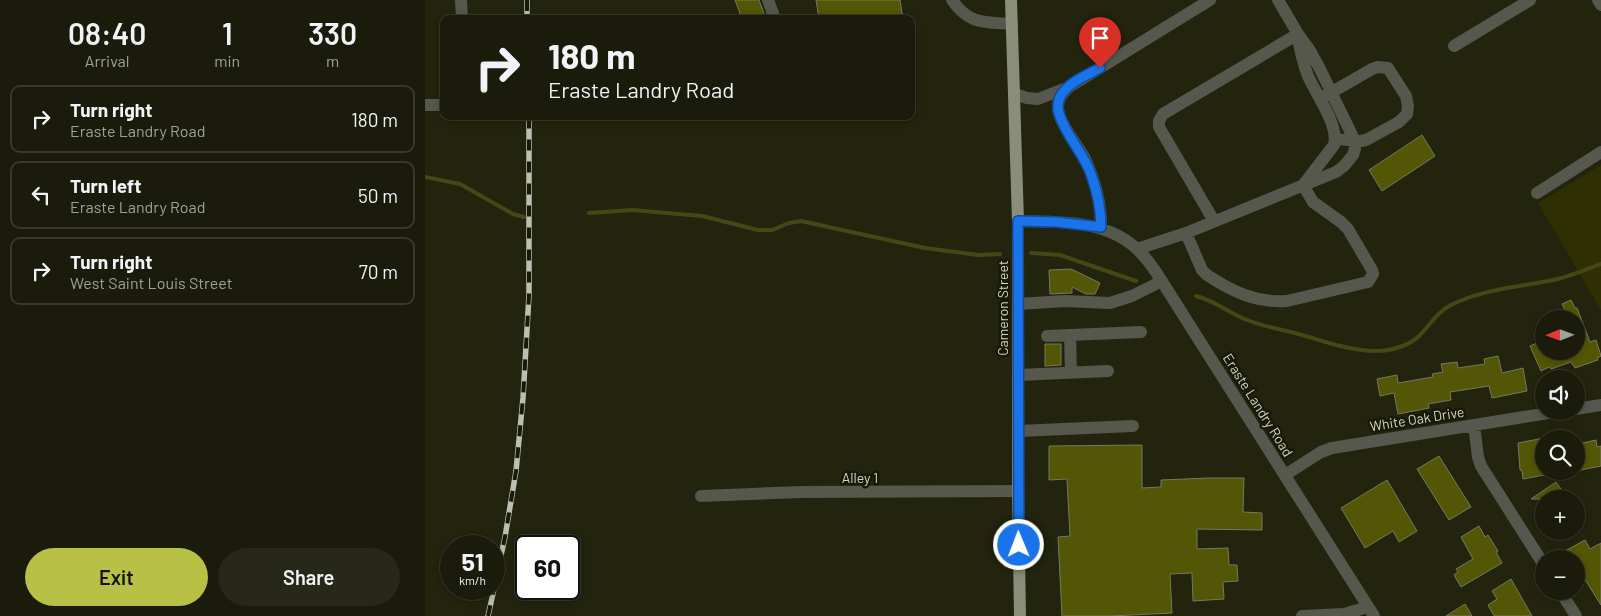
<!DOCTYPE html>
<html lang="en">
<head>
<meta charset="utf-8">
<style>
  :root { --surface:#1a1b0a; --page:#272818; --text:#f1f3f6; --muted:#9fa19c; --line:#38392b; --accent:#b9c046 }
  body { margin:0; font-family:Barlow,sans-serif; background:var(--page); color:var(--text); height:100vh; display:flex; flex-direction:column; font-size:19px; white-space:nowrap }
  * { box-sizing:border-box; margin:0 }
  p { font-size:16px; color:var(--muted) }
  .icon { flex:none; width:28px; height:28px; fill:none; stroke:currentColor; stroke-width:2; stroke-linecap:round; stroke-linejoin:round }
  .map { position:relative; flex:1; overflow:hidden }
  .sheet { display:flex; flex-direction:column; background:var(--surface); width:425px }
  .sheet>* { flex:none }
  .guide { position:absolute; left:15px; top:15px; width:475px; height:105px; border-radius:10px; box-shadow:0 2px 8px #0003,0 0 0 1px var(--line); background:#1a1b0a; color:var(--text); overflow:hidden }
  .needle { width:32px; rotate:269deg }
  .buttons { position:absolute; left:1110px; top:310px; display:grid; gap:10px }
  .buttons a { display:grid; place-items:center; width:50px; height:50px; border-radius:50%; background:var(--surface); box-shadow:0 2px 8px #0003,0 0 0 1px var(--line); font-size:25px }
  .speed { position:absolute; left:15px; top:535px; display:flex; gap:10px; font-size:25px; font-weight:700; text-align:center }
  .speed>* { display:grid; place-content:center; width:65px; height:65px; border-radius:50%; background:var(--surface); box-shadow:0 2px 8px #0003,0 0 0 1px var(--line); line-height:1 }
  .speed small { font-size:12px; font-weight:400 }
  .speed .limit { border:2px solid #111; border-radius:8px; background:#fff; color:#111 }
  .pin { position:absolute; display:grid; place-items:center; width:42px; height:42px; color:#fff; margin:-51px -21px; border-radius:50% 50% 50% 0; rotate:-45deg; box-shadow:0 0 5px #0007 }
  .pin .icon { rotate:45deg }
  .me { position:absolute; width:55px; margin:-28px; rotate:359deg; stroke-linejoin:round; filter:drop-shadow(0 0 4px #0008) }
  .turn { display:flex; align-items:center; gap:18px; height:105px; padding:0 25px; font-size:22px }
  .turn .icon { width:65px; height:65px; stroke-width:2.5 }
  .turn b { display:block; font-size:35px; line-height:42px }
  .eta { display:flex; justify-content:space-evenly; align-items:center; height:85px; text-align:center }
  .eta b { font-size:30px; font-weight:600; line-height:35px }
  .primary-button { display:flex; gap:10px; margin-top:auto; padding:10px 25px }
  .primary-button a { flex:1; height:58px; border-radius:30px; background:var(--accent); color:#111; font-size:20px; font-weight:600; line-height:58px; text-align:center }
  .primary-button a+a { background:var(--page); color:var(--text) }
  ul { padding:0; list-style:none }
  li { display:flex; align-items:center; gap:15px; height:68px; margin:0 10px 8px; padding:0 15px; border:2px solid var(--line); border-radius:10px }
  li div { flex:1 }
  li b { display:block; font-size:19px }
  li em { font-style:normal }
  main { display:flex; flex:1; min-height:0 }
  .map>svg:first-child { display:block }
</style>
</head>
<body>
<main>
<section class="sheet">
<div class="eta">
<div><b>08:40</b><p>Arrival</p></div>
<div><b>1</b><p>min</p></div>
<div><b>330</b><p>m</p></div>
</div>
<ul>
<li><svg class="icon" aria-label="right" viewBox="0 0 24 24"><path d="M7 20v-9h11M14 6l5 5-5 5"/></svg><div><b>Turn right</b><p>Eraste Landry Road</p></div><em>180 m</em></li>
<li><svg class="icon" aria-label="left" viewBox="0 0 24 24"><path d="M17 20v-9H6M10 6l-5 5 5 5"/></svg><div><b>Turn left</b><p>Eraste Landry Road</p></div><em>50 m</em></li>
<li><svg class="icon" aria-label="right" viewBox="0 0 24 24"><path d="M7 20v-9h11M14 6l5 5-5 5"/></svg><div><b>Turn right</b><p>West Saint Louis Street</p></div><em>70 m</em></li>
</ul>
<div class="primary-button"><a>Exit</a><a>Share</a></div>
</section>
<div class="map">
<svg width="1176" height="616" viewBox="0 0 1176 616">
  <rect width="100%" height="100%" fill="#22240e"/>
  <path fill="#2e3003" d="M 1176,165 L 1176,310 L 1113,203 Z"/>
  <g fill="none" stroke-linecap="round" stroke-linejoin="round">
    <path stroke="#454816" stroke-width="4" d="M 0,177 L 35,184 L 88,214 L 99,217
      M 164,213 L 207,210 L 277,216 L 333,230 L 347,230 L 364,223 L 376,221 L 500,248 L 553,255 L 575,254
      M 606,253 L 635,255 L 711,281
      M 771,296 C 789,300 804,313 822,320 C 837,326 854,329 870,333 C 896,340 924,351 951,351 C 965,351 984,346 994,336 C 1004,326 1013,311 1026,305 C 1060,288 1097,287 1133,279 C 1148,275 1162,269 1176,264"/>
  </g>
  <path fill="#535605" stroke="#767961" d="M 310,0 L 334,0 L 341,19 L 317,19 Z
    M 391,0 L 475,0 L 478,19 L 394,19 Z
    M 997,135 L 1010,156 L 957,191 L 944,170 Z
    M 646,269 L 675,283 L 670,294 L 661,294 L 647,287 L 647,293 L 625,294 L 624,270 Z
    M 1146,300 L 1150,308 L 1152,308 L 1165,342 L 1171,340 L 1176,356 L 1172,358 L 1173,360 L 1150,368 L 1146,362 L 1126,369 L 1124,367 L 1116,371 L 1105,346 L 1119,340 L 1119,351 L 1151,351 L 1151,319 L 1144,319 L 1137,304 Z
    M 620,344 L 636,344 L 636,365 L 620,366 Z
    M 1073,356 L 1077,373 L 1098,368 L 1102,391 L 1067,398 L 1064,386 L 1025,392 L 1026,400 L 1003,404 L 1004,408 L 973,414 L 969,393 L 955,396 L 952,379 L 972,375 L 973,383 L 1008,377 L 1007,374 L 1018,372 L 1016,364 L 1032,362 L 1033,368 L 1060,364 L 1059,359 Z
    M 1119,438 L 1119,475 L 1098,479 L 1097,471 L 1095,470 L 1093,443 Z
    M 1171,440 L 1172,447 L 1176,446 L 1176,466 L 1151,471 L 1151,467 L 1157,463 L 1153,444 Z
    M 717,445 L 717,488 L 736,487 L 736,480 L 783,478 L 819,478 L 818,512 L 837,513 L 837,530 L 772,529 L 772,549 L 803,548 L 804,565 L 812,565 L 813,581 L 798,582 L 799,599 L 768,601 L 767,573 L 745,574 L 747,613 L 686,616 L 637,616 L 633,537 L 645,536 L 642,479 L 624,480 L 624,446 Z
    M 1014,456 L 1046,507 L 1024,520 L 992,469 Z
    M 962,480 L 992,531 L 974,542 L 968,531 L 940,548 L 916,508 Z
    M 1131,482 L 1143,499 L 1106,499 Z
    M 1054,526 L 1060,537 L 1063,535 L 1073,551 L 1071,552 L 1077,563 L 1036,587 L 1029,575 L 1033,572 L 1031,569 L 1048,559 L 1036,537 Z
    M 1160,540 L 1165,549 L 1176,543 L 1176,605 L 1151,565 L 1151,559 L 1147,559 L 1142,550 Z
    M 1086,579 L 1107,616 L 1069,616 L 1063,605 L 1072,599 L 1067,591 Z
    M 1040,604 L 1047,616 L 1021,616 Z"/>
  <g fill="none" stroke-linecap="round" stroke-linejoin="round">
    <path stroke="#56574d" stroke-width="12" d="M 36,0 L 37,19
      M 343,0 L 350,19
      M 527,0 C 544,25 560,22 587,24
      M 1173,0 L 1176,5
      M 873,37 C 875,50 878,63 883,76 C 891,95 914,124 909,145 L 879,184
      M 1029,46 L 1105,0
      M 644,87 C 638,93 633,98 633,107 C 633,123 653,145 660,159 C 670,180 676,205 676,227
      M 590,94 L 602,98 L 613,99 L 644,87 L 785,0
      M 895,99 L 947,69 L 953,67 L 963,68 L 981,96 L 983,106 L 982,114 L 974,122 L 941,140 L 936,141 L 911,139
      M 0,105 L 19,105
      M 1112,193 L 1176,152
      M 593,221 C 635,222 683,219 715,252 C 723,260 730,270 736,280 L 949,616
      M 789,221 L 734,127 L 734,121 L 738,114 L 873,34
      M 761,233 L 777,270 L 782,275 C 808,292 831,303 862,301 L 943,282 L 948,274 L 947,270 L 923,229 L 916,222 L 888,202 L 878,185
      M 712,249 L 761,233 L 911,172 L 919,166 L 928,155 L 930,149 L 927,135 L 895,69 L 884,49 L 873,34 L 853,0
      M 593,304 L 640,301 L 685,303 L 707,296 L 737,281
      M 645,335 L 646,373
      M 622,336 L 716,332
      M 593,375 L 683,371
      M 1151,409 L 1176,405
      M 1049,425 L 1053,457 L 1056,466 L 1119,565
      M 593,431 L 708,426
      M 860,475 L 896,452 L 907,448 L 1136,411
      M 276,496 L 376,492 L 593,491
      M 1135,591 L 1151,616
      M 877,616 L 919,614 L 943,607"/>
    <path stroke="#8a8d78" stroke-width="12" d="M 586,0 L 593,221 L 593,491 L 595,616"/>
    <defs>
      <path id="rail" d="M 102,0 L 102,19
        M 69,588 L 80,537 L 91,471 L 98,398 L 104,295 L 104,116
        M 63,616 L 69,589"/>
    </defs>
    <use href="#rail" stroke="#bdbfb0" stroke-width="5.5"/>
    <use href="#rail" stroke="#191a06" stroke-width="4" stroke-dasharray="11" stroke-linecap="butt"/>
  </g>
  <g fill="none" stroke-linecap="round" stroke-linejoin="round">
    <defs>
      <path id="route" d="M 594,545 L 593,221 L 632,222 L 676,227 C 676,209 672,191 666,174 C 658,152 640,135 634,113 C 632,108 633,102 635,97 C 642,83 662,75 675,68"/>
    </defs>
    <use href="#route" stroke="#114b97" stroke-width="12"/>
    <use href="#route" stroke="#1a73e8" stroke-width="9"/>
  </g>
  <g text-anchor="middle" stroke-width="5" stroke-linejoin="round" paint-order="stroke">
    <g font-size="14" fill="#d2d4c6" stroke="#191a06">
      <text transform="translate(578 308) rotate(-90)" y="5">Cameron Street</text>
      <text transform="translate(833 405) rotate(58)" y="5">Eraste Landry Road</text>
      <text transform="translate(992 419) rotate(-9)" y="5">White Oak Drive</text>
      <text x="435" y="483">Alley 1</text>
    </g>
  </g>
</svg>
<div class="buttons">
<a><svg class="needle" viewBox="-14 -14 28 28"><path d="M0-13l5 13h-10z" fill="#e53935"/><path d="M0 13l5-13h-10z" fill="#9fa19c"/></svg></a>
<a><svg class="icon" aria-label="sound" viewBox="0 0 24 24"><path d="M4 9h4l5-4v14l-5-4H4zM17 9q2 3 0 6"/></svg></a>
<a><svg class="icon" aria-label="search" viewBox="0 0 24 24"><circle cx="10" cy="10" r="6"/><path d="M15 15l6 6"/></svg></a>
<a>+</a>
<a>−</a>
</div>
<div class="speed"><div>51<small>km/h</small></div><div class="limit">60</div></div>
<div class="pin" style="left:675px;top:68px;background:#d93025"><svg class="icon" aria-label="arrive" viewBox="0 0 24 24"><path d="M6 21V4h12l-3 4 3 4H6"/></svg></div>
<svg class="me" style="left:594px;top:545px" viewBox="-20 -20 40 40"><circle r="17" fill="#1a73e8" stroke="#fff" stroke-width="3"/><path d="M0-11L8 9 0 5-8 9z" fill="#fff"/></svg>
<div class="guide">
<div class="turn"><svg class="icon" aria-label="right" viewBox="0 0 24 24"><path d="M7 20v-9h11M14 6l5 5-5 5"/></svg><div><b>180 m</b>Eraste Landry Road</div></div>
</div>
</div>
</main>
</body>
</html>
